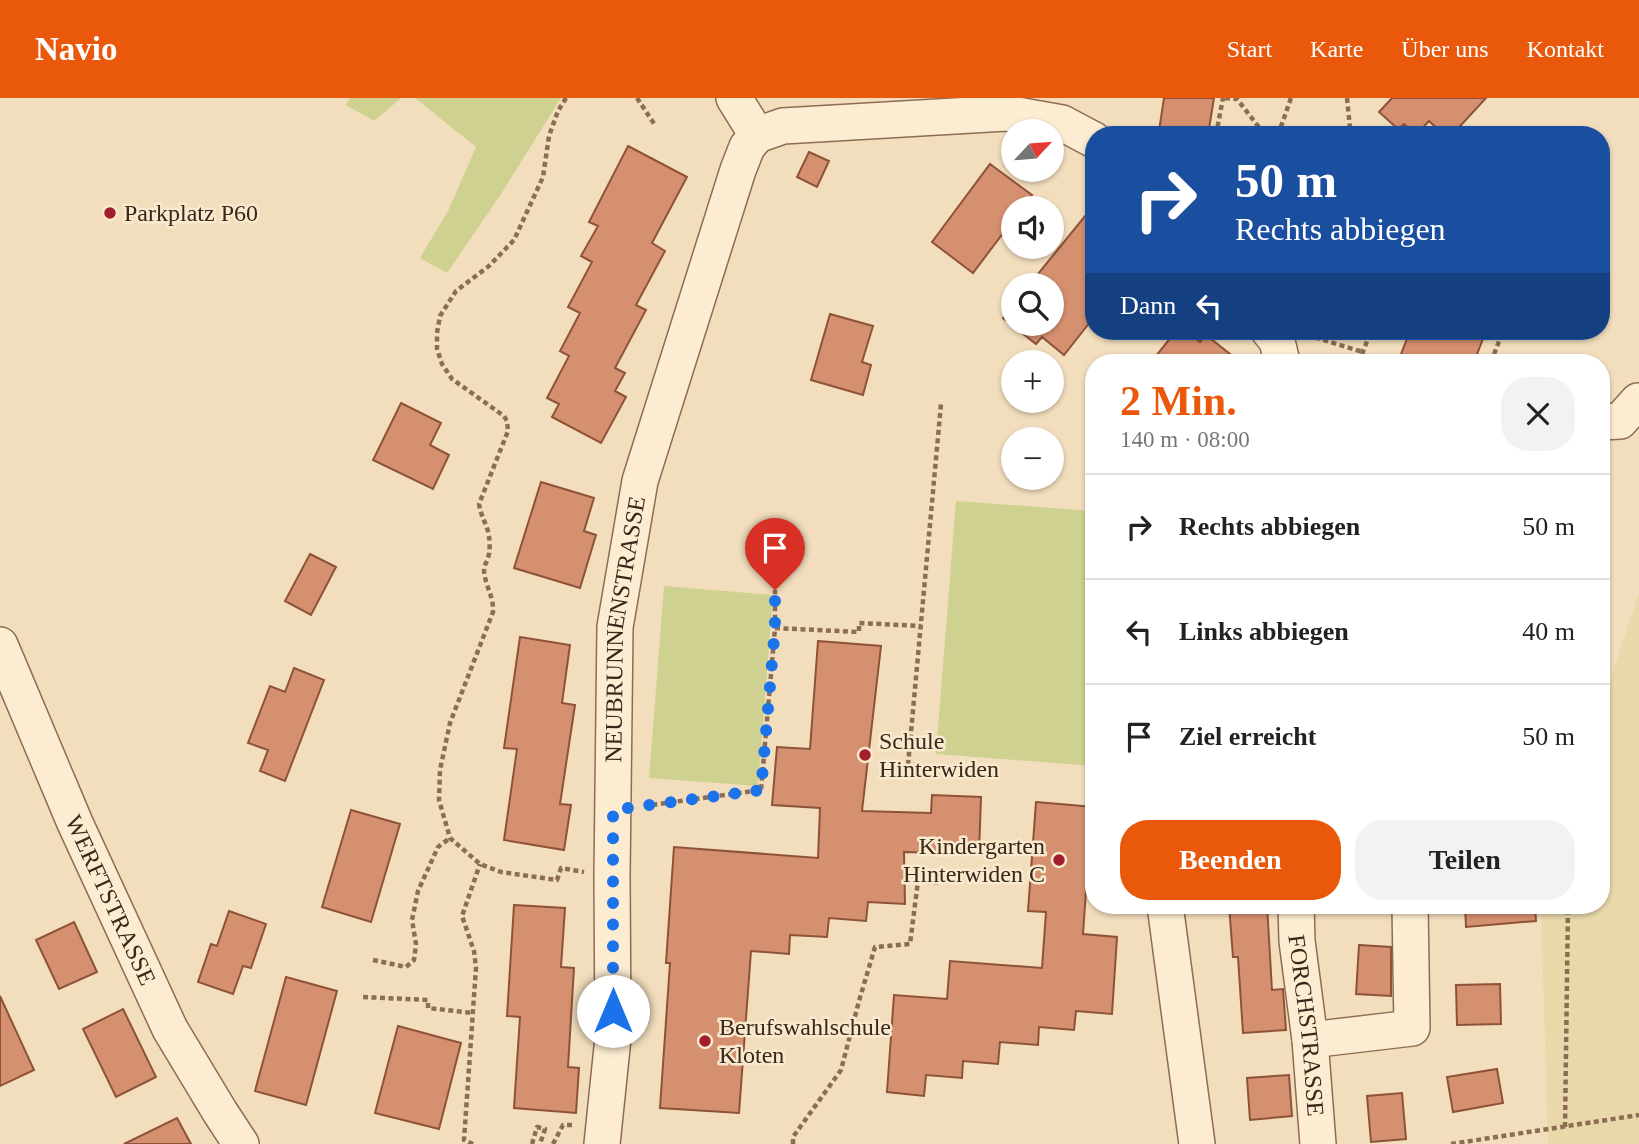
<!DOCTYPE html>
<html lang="de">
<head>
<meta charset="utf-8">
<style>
  :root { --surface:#fff; --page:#f2f2f2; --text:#222; --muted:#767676; --line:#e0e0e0; --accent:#ea580c }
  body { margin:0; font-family:"Times New Roman",serif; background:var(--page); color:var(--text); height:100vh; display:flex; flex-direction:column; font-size:26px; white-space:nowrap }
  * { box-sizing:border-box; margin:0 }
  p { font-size:23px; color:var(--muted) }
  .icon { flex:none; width:38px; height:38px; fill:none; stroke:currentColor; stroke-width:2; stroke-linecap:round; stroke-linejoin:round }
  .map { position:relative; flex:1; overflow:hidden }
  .drawer { position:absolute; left:1085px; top:256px; width:525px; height:560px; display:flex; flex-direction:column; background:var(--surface); border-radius:28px; box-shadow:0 2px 5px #0004 }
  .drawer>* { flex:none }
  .guide { position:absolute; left:1085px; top:28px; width:525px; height:214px; border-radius:28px; box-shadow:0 2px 5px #0004; background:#1a4fa0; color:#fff; overflow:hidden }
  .needle { width:46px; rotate:64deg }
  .controls { position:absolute; left:1001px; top:21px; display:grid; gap:14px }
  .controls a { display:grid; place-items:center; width:63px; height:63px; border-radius:50%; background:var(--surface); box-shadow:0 2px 5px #0004; font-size:35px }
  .pin { position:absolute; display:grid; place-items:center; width:60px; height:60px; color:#fff; margin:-72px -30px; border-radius:50% 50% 50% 0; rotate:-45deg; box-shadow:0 0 7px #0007 }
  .pin .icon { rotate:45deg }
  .me { position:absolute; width:77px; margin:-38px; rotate:0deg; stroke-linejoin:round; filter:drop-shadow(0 0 5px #0008) }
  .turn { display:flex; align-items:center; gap:24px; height:147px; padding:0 35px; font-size:32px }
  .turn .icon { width:91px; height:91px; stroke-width:2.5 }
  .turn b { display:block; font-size:49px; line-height:60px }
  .then { display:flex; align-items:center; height:66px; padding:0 35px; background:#0003; gap:14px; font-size:26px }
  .round { display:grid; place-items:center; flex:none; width:74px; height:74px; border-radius:28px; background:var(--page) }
  .head { display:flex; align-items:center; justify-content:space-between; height:119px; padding:0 35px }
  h1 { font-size:42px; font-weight:700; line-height:52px; color:var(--accent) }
  .button { display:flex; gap:14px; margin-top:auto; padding:14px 35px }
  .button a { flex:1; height:80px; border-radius:28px; background:var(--accent); color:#fff; font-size:28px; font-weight:700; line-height:80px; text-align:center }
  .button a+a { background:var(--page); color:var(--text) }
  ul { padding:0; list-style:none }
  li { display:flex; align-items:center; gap:21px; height:105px; padding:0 35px; border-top:2px solid var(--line) }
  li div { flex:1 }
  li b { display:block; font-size:26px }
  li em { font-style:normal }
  header { display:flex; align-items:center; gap:42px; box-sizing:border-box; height:98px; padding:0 35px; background:var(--accent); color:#fff }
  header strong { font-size:33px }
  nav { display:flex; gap:38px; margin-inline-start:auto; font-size:24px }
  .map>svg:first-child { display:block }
</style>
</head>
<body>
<header>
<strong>Navio</strong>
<nav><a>Start</a><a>Karte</a><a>Über uns</a><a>Kontakt</a></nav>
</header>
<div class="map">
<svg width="1639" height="1046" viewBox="0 0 1639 1046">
  <rect width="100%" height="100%" fill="#f2debd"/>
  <path fill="#e9d9aa" d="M 1639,495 L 1639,1046 L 1548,1046 L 1541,807 L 1601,807 L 1601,609 Z"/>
  <path fill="#cfd190" d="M 350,0 L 401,0 L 374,23 L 346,7 Z
    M 415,0 L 561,0 L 499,99 L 447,175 L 420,160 L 448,113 L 476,49 Z
    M 956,403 L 1094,413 L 1094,668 L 936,656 Z
    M 664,488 L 773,497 L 758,688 L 649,680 Z"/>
  <path fill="#d5906f" stroke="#8e5238" stroke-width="2" d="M 1164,0 L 1214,0 L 1208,37 L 1182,37 L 1159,33 Z
    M 1392,0 L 1486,0 L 1452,37 L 1444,37 L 1429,23 L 1416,37 L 1404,26 L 1398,31 L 1379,14 Z
    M 628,48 L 687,79 L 652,145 L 665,153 L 636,207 L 646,212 L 615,270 L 625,275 L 615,293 L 626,299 L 601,345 L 552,319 L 559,306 L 547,300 L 569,258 L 560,253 L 580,215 L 568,209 L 592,164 L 581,158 L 598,128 L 589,124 Z
    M 809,54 L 829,63 L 817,89 L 797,79 Z
    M 990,66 L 1032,97 L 1022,110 L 1013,110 L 1013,122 L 973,175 L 932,144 Z
    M 1094,107 L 1094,219 L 1064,257 L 1042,239 L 1036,246 L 1003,220 L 1013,208 L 1013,226 L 1052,226 L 1052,187 L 1029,187 Z
    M 830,216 L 873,228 L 862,264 L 871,267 L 863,297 L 811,282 Z
    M 1176,233 L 1186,233 L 1200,244 L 1206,237 L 1240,264 L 1151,264 Z
    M 1410,233 L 1486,233 L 1474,264 L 1398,264 Z
    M 401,305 L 441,325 L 430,347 L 449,357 L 433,391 L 373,362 Z
    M 541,384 L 594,400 L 584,433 L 596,437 L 580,490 L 514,470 Z
    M 310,456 L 336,469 L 311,517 L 285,503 Z
    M 520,539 L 570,547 L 562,605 L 575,607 L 560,706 L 571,707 L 564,752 L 504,742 L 517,651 L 504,650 Z
    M 818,543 L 881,548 L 862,713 L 931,715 L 932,697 L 981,699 L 979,756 L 904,754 L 905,806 L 868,804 L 866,823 L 829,820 L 827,839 L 790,837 L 789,856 L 751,853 L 739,1015 L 660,1010 L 670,865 L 666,865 L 674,749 L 818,760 L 820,710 L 772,707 L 777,649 L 810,651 Z
    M 294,570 L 324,582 L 285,683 L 260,673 L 268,652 L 248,645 L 270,588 L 285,594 Z
    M 1036,704 L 1094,709 L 1094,793 L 1086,793 L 1083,836 L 1117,839 L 1112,916 L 1076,913 L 1074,932 L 1039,929 L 1038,947 L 1000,944 L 998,966 L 963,963 L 962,980 L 926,977 L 924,998 L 887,994 L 894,897 L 947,901 L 950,863 L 1042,870 L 1046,814 L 1028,813 Z
    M 351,712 L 400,726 L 371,824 L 322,809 Z
    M 514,807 L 565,810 L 561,869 L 574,870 L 568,969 L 579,970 L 576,1015 L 514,1010 L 520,919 L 507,918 Z
    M 1229,807 L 1267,807 L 1272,892 L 1283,891 L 1286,932 L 1243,935 L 1238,859 L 1233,859 Z
    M 1465,807 L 1535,807 L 1536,823 L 1466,829 Z
    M 229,813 L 266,826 L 251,870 L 243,868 L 233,896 L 198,884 L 211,846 L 217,848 Z
    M 74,824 L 97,874 L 59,891 L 36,842 Z
    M 1359,847 L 1391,849 L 1391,898 L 1356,896 Z
    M 286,879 L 337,893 L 306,1007 L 255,993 Z
    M 1500,886 L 1501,926 L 1457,927 L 1456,887 Z
    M 0,898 L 34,972 L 0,988 Z
    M 123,911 L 156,979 L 116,999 L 83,931 Z
    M 398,928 L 461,945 L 439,1031 L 375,1015 Z
    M 1497,971 L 1503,1005 L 1453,1014 L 1447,979 Z
    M 1289,977 L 1292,1018 L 1250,1022 L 1247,980 Z
    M 1402,995 L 1406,1041 L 1371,1044 L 1367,998 Z
    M 177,1020 L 191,1046 L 124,1046 Z"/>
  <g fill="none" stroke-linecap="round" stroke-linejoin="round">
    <defs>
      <g id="minor">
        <path d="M 734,0 L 757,37"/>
        <path d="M 757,37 L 783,28 L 1006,15 L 1062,25 L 1094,42"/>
        <path d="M 1269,233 L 1277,243 L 1282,264"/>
        <path d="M 1601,324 L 1620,323 L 1638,303"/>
        <path id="s1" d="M 0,547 L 75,725 L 170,931 L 220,1014 L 241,1046"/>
        <path d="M 1165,807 L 1197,1046"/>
        <path id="s2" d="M 1296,807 L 1297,843 L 1310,942 L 1318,1046"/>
        <path d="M 1310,942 L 1412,930 L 1410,807"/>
        <path id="s3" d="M 602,1046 L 613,940 L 612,778 L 615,529 L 640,383 L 738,72 L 747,49 L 757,37"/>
      </g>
    </defs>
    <use href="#minor" stroke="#8c6d54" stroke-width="38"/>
    <path stroke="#8c6d54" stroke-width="4.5" stroke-dasharray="5 3.5" stroke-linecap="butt" d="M 566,0 L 558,13 L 549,38 L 543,79 L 514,142 L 489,168 L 456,193 L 440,218 L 437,235 L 437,251 L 442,266 L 452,281 L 504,318 L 507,323 L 508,333 L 479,406 C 481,419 487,426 489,438 C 490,445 490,454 488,460 C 487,464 484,467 484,471 C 484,486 494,498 493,514 L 450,625 L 440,672 L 439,702 L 450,740 L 480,766 L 501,774 L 557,782 L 561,770 L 584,774
      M 637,0 L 655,27
      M 1225,0 L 1237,1 L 1265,37
      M 1347,0 L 1350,30 L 1363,37
      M 1216,37 L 1223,0
      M 1278,37 L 1291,0
      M 1307,237 L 1363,254
      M 1359,264 L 1371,233
      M 1491,264 L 1503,233
      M 775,530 L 859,534 L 859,525 L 921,528
      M 908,667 L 941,306
      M 644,708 L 761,692 L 775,530 L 775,492
      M 373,862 L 406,869 L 414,862 L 416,846 L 412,822 L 418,793 L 438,749 L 450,740
      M 363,899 L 428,902 L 428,910 L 473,915
      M 1565,1029 L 1568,807
      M 473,1046 L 464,1042 L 476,870 L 474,853 L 462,818 L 480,766
      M 532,1046 L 537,1029 L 545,1031 L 540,1046
      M 553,1046 L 563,1027 L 575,1027
      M 793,1046 L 793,1039 L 841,972 L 859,903 L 875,849 L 910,846 L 918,783 L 939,785
      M 1451,1046 L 1639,1017"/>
    <use href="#minor" stroke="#fcecd1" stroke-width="35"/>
  </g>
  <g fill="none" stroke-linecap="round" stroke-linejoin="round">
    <path stroke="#1a73e8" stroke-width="12" stroke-dasharray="0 21.6" d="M 613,913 L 613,712 L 761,692 L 775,530 L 775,492"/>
  </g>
  <g fill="#a21e2a" stroke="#f9e9cd" stroke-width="2.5">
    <circle cx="110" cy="115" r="7"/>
    <circle cx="865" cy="657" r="7"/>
    <circle cx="1059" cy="762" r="7"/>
    <circle cx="705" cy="943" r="7"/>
  </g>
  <g text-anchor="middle" stroke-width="5" stroke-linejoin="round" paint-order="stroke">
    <g font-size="24" fill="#3a271b" stroke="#f9e9cd" text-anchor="start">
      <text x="124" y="123">Parkplatz P60</text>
      <text x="879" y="651">Schule<tspan x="879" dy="28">Hinterwiden</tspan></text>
      <text x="1045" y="756" text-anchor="end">Kindergarten<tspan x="1045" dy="28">Hinterwiden C</tspan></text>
      <text x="719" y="937">Berufswahlschule<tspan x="719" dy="28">Kloten</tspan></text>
    </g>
    <g font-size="24" fill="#3a271b" stroke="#f9e9cd">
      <text dy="8" stroke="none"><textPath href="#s3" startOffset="516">NEUBRUNNENSTRASSE</textPath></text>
      <text dy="8" stroke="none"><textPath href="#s1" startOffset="278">WERFTSTRASSE</textPath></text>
      <text dy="8" stroke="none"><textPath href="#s2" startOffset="121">FORCHSTRASSE</textPath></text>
    </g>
  </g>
</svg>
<div class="controls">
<a><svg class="needle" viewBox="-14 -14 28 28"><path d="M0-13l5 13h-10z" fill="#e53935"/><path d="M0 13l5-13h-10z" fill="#767676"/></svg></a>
<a><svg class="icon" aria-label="sound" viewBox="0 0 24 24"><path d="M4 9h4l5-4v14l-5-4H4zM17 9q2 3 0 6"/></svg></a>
<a><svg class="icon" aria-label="search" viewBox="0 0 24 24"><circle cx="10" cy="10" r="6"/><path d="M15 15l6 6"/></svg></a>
<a>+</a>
<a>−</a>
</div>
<div class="pin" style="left:775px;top:492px;background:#d93025"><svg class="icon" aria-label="arrive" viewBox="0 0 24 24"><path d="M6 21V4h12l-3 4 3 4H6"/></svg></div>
<svg class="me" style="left:613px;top:913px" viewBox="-20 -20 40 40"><circle r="19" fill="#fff"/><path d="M0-13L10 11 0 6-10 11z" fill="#1a73e8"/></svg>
<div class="guide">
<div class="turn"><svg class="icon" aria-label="right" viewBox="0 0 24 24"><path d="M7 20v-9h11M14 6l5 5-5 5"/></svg><div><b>50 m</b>Rechts abbiegen</div></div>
<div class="then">Dann<svg class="icon" aria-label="left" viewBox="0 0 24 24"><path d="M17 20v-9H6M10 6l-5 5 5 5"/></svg></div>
</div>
<section class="drawer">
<div class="head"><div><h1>2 Min.</h1><p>140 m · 08:00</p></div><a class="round"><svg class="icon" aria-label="close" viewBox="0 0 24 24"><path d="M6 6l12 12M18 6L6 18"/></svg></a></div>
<ul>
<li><svg class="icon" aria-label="right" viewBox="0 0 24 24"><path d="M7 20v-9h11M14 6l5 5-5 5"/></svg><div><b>Rechts abbiegen</b></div><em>50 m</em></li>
<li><svg class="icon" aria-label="left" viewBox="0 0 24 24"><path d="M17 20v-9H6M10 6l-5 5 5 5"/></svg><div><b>Links abbiegen</b></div><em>40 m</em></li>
<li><svg class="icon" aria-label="arrive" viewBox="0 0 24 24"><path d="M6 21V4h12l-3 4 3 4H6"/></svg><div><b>Ziel erreicht</b></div><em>50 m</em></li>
</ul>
<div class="button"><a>Beenden</a><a>Teilen</a></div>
</section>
</div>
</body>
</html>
